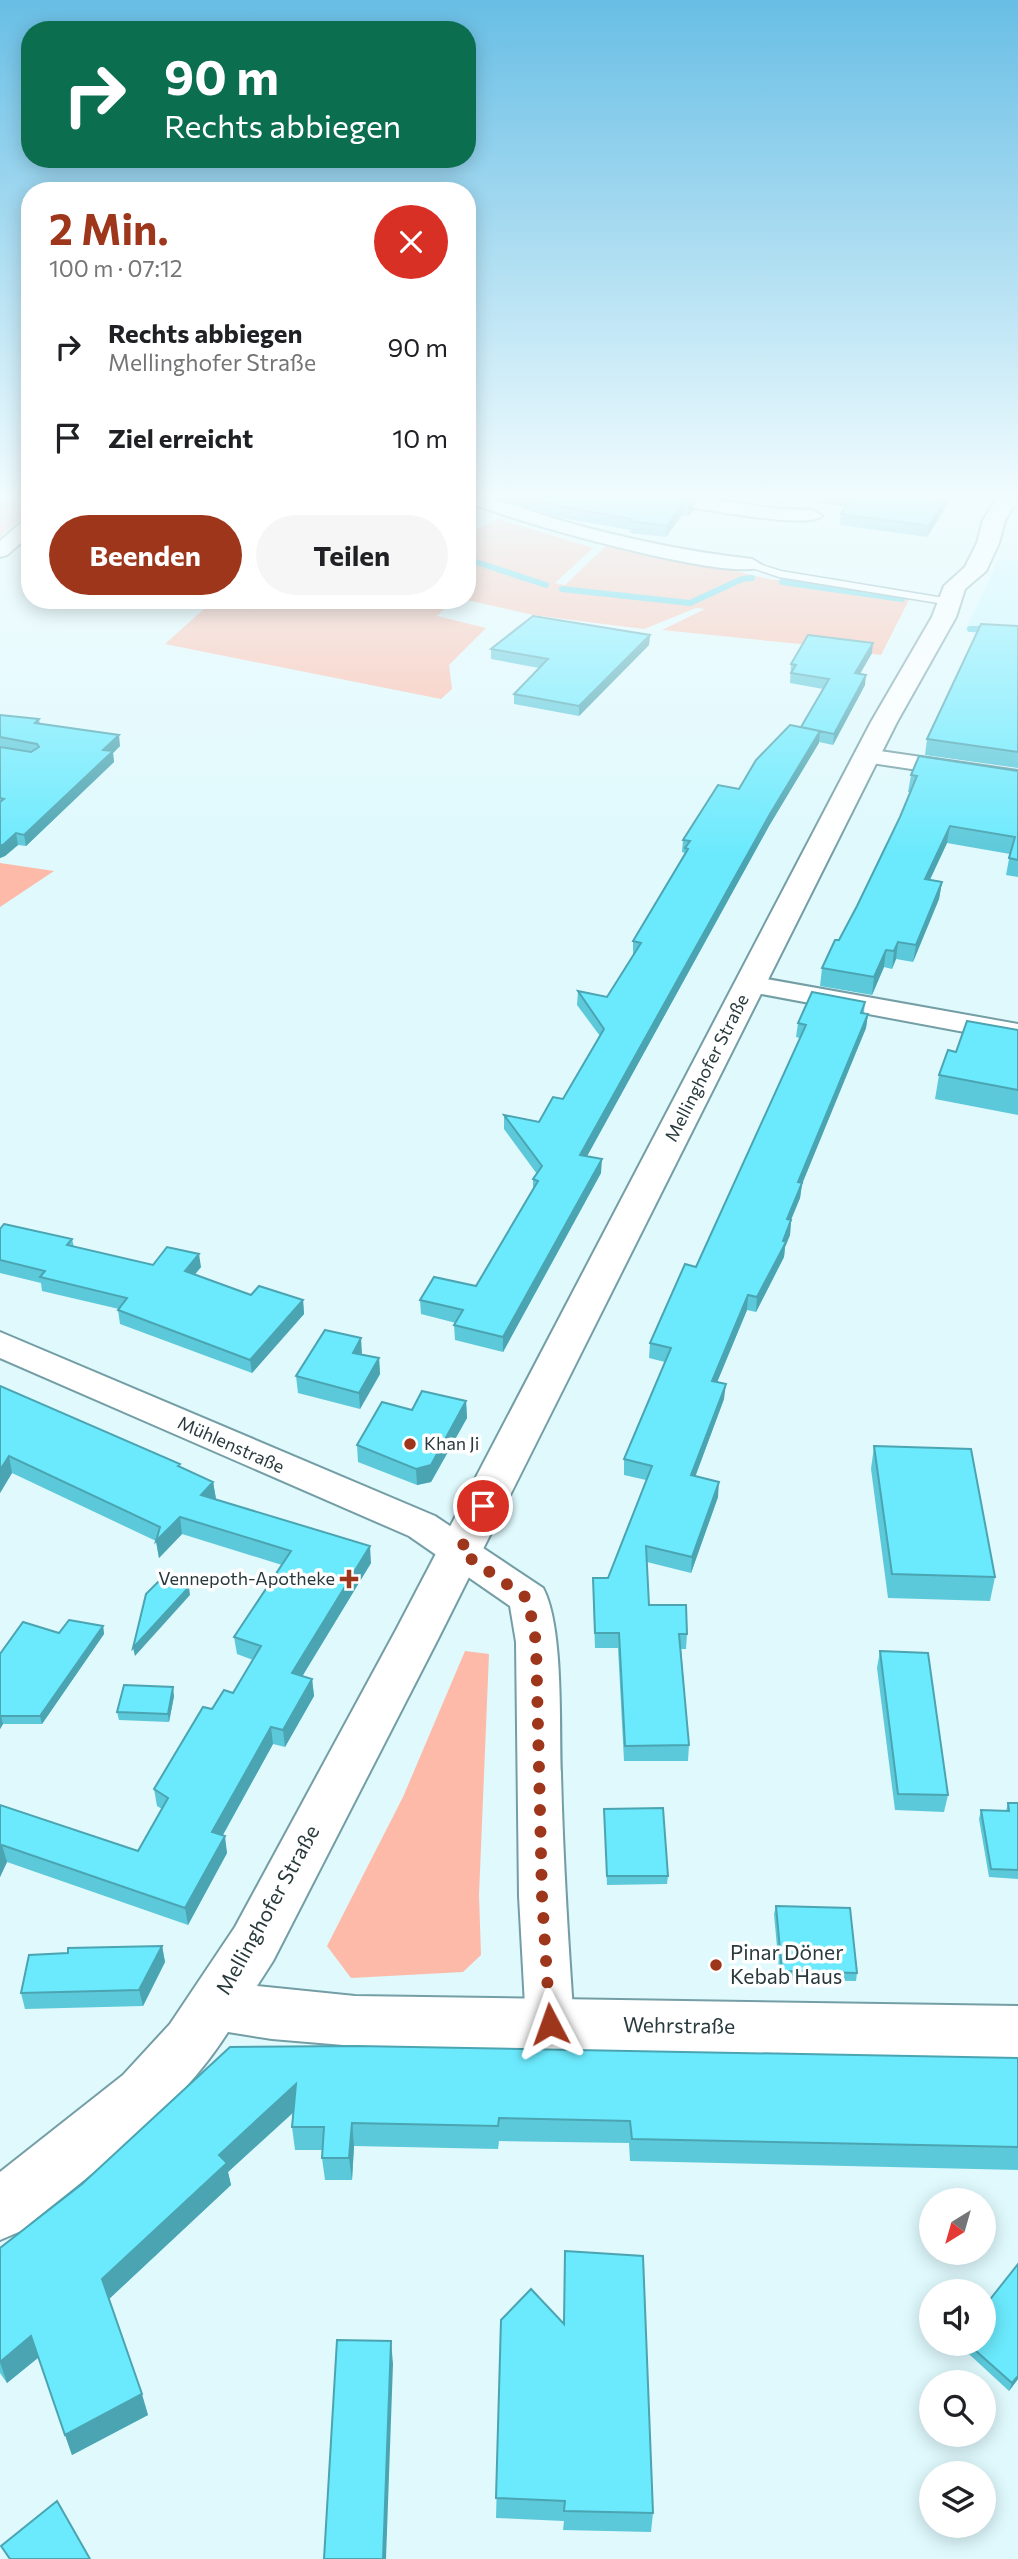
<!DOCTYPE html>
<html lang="de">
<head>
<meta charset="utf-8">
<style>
  :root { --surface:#fff; --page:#f6f6f6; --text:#202124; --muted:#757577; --accent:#9e361c }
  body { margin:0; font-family:Commissioner,sans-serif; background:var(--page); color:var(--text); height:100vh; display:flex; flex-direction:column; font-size:26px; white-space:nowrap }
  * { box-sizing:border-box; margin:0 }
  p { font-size:23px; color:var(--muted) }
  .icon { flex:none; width:38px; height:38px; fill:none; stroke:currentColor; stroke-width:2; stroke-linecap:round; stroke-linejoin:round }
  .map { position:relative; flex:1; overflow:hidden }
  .side { position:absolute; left:21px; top:182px; width:455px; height:427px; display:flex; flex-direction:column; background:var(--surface); border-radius:28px; box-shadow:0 4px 18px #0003 }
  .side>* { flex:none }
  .banner { position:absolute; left:21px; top:21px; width:455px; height:147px; border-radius:28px; box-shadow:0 4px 18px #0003; background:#0b6e4f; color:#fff; overflow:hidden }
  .needle { width:46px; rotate:217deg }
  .controls { position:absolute; left:919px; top:2188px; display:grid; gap:14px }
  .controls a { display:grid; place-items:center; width:77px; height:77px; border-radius:50%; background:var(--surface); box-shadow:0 4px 18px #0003; font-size:35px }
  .pin { position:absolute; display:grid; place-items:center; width:60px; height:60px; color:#fff; margin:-30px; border:4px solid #fff; border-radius:50%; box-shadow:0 2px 7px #0007 }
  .me { position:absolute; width:77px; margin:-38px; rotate:356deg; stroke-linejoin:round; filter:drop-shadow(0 0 5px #0008) }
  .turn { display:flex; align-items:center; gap:24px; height:147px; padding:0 28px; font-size:32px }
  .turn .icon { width:91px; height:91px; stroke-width:2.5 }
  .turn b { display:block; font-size:49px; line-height:60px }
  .round { display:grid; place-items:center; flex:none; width:74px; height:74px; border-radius:37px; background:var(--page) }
  .head { display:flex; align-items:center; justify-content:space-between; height:119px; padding:0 28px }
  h1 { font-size:42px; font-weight:700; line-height:52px; color:var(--accent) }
  .action { display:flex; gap:14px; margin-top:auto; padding:14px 28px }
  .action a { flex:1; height:80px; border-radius:42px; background:var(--accent); color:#fff; font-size:28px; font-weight:700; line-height:80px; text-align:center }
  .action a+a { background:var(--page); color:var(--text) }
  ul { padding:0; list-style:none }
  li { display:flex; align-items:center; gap:21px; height:91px; padding:0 28px }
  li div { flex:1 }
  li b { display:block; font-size:26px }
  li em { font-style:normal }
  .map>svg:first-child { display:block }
</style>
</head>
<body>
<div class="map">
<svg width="1018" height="2559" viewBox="0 0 1018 2559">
  <rect width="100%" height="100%" fill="#dff9fd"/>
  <path fill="#bff5fe" d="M 999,559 L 1018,561 L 1018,675 L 971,632 L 965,631 Z"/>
  <path fill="#febaa8" d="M 30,500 L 30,511 L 0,537 L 0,501 Z
    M 498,519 L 593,548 L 555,583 L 565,585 L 610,542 L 774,580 L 787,579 L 910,598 L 881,655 L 800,644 L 662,630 L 705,609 L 696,608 L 644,629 L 533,615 L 467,600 L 467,534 Z
    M 214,600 L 453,600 L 437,616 L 486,628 L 449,665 L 452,689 L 441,699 L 165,644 Z
    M 0,863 L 54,871 L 0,907 Z
    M 465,1651 L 489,1654 L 479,1895 L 481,1955 L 463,1972 L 351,1978 L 327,1946 L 403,1797 Z"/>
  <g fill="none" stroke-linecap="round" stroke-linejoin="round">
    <path stroke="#49cde0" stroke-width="6" d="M 467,559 L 546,585
      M 782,582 L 902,599
      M 562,589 L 690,603 L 742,579 L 752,578
      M 970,629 L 992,629"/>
    <defs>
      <path id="lane" d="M 752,562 L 781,571 L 950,599 L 955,602 L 950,605 L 779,577 L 749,567 L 747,565 Z"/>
      <path id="street" d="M 467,496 C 498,496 535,514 566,522 C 627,539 689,552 752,559 L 762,565 C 745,587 499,518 467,501 Z
        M 647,496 L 693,496 L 776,509 L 813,510 L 822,516 C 809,531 681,505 656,501 Z
        M 30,520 L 30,535 L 7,555 L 0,557 L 0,541 L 23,521 Z
        M 866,749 L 1018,771 L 1018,785 L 858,761 L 854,756 L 858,751 Z
        M 750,976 L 1018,1024 L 1018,1042 L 740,990 L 736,984 L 740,978 Z
        M 0,1332 L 435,1516 L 543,1588 C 564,1627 559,1727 561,1773 C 563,1857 568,1940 574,2024 L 567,2040 L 550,2046 L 533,2040 L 526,2024 L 519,1896 L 516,1642 L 510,1606 L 409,1536 L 0,1358 Z"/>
      <path id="secondary" d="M 999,496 L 1018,496 L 1018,500 L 1005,520 L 999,543 L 986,571 L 965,589 L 956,617 L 897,722 L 439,1637 L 273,1961 L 257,1986 L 355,1996 L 1018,2006 L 1018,2058 L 355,2046 L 272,2039 L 228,2032 C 176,2114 95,2170 21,2231 L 0,2240 L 0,2172 L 123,2075 L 170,2024 L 235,1927 L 396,1630 L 871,722 L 932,617 L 944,586 L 965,567 L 977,543 L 983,520 Z"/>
    </defs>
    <use href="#lane" stroke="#749ea5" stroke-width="3"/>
    <use href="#street" stroke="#749ea5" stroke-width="4"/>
    <use href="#secondary" stroke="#749ea5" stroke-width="4"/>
    <use href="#lane" fill="#fff" fill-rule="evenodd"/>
    <use href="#street" fill="#fff" fill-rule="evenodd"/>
    <use href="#secondary" fill="#fff" fill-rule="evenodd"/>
  </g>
  <path fill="#5cc9da" d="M 488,496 L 678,496 L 695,499 L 694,510 L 688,516 L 682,515 L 666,537 L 630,533 L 630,530 L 557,517 Z
    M 735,496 L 947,497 L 946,507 L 927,537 L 840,525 L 841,514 L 845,507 L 788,498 L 782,504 Z
    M 1018,626 L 1018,768 L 925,755 L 927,739 Z
    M 650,635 L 649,645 L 579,716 L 514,704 L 514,694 L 539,668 L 491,659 L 491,649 Z
    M 872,653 L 860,674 L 865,685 L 833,745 L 819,742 L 769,826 L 587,1156 L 601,1173 L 503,1352 L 455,1340 L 454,1325 L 456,1323 L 421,1314 L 420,1300 L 476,1286 L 533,1189 L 533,1179 L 537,1174 L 504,1129 L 504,1115 L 539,1122 L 563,1099 L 600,1036 L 577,1005 L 578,991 L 607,997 L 633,955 L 633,941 L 685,855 L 685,853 L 682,852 L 683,840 L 739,789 L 801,727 L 823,689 L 790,683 L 791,664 Z
    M 0,715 L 39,719 L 40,724 L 120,746 L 113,753 L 114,762 L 26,846 L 18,845 L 5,856 L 0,858 Z
    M 1018,771 L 1018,877 L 1006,875 L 1010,854 L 947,843 L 930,880 L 942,882 L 939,899 L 913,962 L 896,959 L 892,969 L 884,967 L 872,995 L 820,986 L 822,968 L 839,940 L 857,906 L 900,817 L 911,792 L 908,792 L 911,775 Z
    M 865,1002 L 864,1013 L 868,1014 L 866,1028 L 802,1184 L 800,1198 L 791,1220 L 790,1235 L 785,1247 L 784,1257 L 756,1312 L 747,1310 L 717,1382 L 724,1399 L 695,1476 L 718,1497 L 691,1573 L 647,1562 L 649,1605 L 687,1634 L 686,1649 L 681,1649 L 689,1745 L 688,1761 L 624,1761 L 618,1648 L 595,1648 L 593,1593 L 593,1578 L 608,1578 L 646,1480 L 624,1475 L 624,1459 L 665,1362 L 649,1358 L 650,1343 L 696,1267 L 800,1038 L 796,1037 L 798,1023 Z
    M 1018,1030 L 1018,1115 L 935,1099 L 939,1075 L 956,1052 Z
    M 0,1229 L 72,1239 L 74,1247 L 153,1265 L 201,1267 L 195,1274 L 251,1295 L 303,1300 L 304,1314 L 252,1373 L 120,1324 L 118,1310 L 119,1309 L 42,1291 L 41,1283 L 0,1273 Z
    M 362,1354 L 379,1358 L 380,1374 L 360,1409 L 298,1393 L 296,1376 Z
    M 0,1386 L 213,1482 L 216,1499 L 371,1563 L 302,1676 L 312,1679 L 314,1696 L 285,1747 L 273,1744 L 223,1835 L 227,1853 L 188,1925 L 7,1862 L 0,1877 L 0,1805 L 138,1851 L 162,1809 L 157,1806 L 154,1789 L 212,1709 L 233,1693 L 253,1660 L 237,1654 L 234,1637 L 282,1565 L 182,1534 L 159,1558 L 156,1541 L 12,1473 L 0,1493 Z
    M 466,1401 L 467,1418 L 431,1482 L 417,1485 L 358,1462 L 357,1445 L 412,1410 Z
    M 874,1446 L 995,1577 L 990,1601 L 888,1598 L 871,1469 Z
    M 103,1626 L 104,1634 L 42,1724 L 3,1724 L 0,1729 L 0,1654 L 59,1633 Z
    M 880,1651 L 948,1795 L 944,1812 L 895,1810 L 877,1668 Z
    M 174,1696 L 169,1722 L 119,1720 L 117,1712 Z
    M 1008,1803 L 1018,1803 L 1018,1879 L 989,1877 L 979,1819 L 981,1810 L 1006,1811 Z
    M 604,1809 L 668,1876 L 667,1884 L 607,1885 Z
    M 776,1906 L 857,1973 L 856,1981 L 780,1980 L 774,1914 Z
    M 162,1946 L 165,1962 L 143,2006 L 25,2009 L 21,1993 L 68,1953 Z
    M 230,2047 L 1018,2058 L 1018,2170 L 630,2161 L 629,2143 L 499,2141 L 498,2149 L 354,2146 L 352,2180 L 325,2180 L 322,2158 L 323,2150 L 295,2150 L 292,2127 L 294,2112 L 228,2172 L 231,2185 L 109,2299 L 148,2415 L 72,2455 L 39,2357 L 7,2383 L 0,2373 L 0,2248 L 82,2184 Z
    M 501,2320 L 653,2513 L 651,2532 L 563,2530 L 564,2521 L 496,2518 Z
    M 957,2343 L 984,2343 L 1018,2379 L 1009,2391 Z"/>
  <path fill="#4ba4b1" d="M 782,496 L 788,496 L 782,504 Z
    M 947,497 L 946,507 L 927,537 L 929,526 Z
    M 695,499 L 694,510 L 688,516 L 689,505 Z
    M 682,504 L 682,515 L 666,537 L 667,526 Z
    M 650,635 L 649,645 L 579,716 L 579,706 Z
    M 873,643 L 872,653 L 854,684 L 855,673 Z
    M 866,675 L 865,685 L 833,745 L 834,734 Z
    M 820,731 L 819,743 L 769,826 L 580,1169 L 580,1155 L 770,814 Z
    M 119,735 L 120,746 L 113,753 L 114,762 L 26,846 L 24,835 L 103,750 Z
    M 950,826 L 947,843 L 922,896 L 925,879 Z
    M 16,833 L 18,845 L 5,856 L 0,858 L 0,845 Z
    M 942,882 L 939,899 L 913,962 L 916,945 Z
    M 898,942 L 896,959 L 892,969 L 894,951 Z
    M 886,950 L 884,967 L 872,995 L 874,977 Z
    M 868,1014 L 866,1028 L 802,1184 L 800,1198 L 785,1234 L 787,1219 L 798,1182 Z
    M 602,1159 L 601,1173 L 503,1352 L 503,1337 Z
    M 791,1220 L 790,1235 L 785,1247 L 784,1257 L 756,1312 L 757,1297 L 783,1241 Z
    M 199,1254 L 201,1267 L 187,1284 L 185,1271 Z
    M 748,1295 L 747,1310 L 711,1397 L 712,1381 Z
    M 303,1300 L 304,1314 L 252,1373 L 250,1360 Z
    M 361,1338 L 362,1354 L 353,1353 Z
    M 379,1358 L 380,1374 L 360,1409 L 359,1393 Z
    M 726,1384 L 724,1399 L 690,1491 L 691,1475 Z
    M 466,1401 L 467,1418 L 431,1482 L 417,1485 L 416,1469 Z
    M 9,1456 L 12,1473 L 0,1493 L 0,1470 Z
    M 213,1482 L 216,1499 L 201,1495 Z
    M 719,1482 L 718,1497 L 691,1573 L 692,1557 Z
    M 180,1517 L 182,1534 L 159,1558 L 156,1541 Z
    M 370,1546 L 371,1563 L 294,1690 L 292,1673 Z
    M 189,1587 L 190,1595 L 135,1656 L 133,1648 Z
    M 103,1626 L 104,1634 L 42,1724 L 40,1716 Z
    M 312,1679 L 314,1696 L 285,1747 L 283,1730 Z
    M 173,1687 L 174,1696 L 169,1722 L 168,1714 Z
    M 1,1716 L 3,1724 L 0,1729 L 0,1717 Z
    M 271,1727 L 273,1744 L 215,1849 L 212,1832 Z
    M 225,1836 L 227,1853 L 188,1925 L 185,1908 Z
    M 2,1845 L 7,1862 L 0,1877 L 0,1850 Z
    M 162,1946 L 165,1962 L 143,2006 L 139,1990 Z
    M 296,2084 L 299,2107 L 228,2172 L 231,2185 L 108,2300 L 102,2279 L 219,2155 Z
    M 352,2123 L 354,2146 L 352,2180 L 349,2158 Z
    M 31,2336 L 39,2357 L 7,2383 L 0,2362 Z
    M 391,2341 L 393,2364 L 386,2559 L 383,2559 Z
    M 1018,2376 L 1018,2379 L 1009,2391 L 1012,2383 Z
    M 142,2394 L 148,2415 L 72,2455 L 65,2435 Z"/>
  <path fill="#6beafd" stroke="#4ba4b1" stroke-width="2" d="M 525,496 L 678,496 L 695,499 L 689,505 L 682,504 L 667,526 L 630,521 L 632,519 L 558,506 Z
    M 849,496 L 946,496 L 947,497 L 929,526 L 841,514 L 851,497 Z
    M 533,616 L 650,635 L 579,706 L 514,694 L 548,659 L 491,649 Z
    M 981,624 L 1018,626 L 1018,752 L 927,739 Z
    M 808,635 L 873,643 L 855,673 L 866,675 L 834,734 L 801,727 L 829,679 L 791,673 L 796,665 L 791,664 Z
    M 0,715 L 39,719 L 35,723 L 119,735 L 103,750 L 113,751 L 24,835 L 16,833 L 3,845 L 0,845 L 0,802 L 4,799 L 0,798 L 0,747 L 31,752 L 39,747 L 37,744 L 0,737 Z
    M 790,725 L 820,731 L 770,814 L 580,1155 L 602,1159 L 503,1337 L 454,1325 L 463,1310 L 420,1300 L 434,1277 L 476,1286 L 538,1181 L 533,1179 L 542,1166 L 504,1115 L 539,1122 L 553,1097 L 563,1099 L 604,1029 L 578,991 L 607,997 L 641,943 L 633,941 L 688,849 L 685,848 L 690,841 L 683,840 L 718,785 L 739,789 L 756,760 Z
    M 919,756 L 1018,771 L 1018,860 L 1009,858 L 1015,837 L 950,826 L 925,879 L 942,882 L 916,945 L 898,942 L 894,951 L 886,950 L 874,977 L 822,968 L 835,940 L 839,940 L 857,906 L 900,817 L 917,776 L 911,775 Z
    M 812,992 L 865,1002 L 861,1013 L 868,1014 L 798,1182 L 802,1183 L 787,1219 L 791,1220 L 783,1241 L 786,1242 L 757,1297 L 748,1295 L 712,1381 L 726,1384 L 691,1475 L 719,1482 L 692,1557 L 646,1546 L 649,1605 L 686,1605 L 687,1634 L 679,1634 L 689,1745 L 625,1746 L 619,1633 L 595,1633 L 593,1578 L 608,1578 L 652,1466 L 624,1459 L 671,1348 L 650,1343 L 685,1264 L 696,1267 L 806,1025 L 798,1023 Z
    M 967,1021 L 1018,1030 L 1018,1090 L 939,1075 L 948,1050 L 956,1052 Z
    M 4,1224 L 72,1239 L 67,1245 L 153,1265 L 167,1247 L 199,1254 L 185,1271 L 251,1295 L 259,1286 L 303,1300 L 250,1360 L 118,1310 L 127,1298 L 40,1277 L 45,1271 L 0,1260 L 0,1229 Z
    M 325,1330 L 361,1338 L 353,1353 L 379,1358 L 359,1393 L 296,1376 Z
    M 0,1386 L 180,1464 L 178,1466 L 213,1482 L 201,1495 L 370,1546 L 292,1673 L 312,1679 L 283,1730 L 271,1727 L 212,1832 L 225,1836 L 185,1908 L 2,1845 L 0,1850 L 0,1805 L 138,1851 L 168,1798 L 154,1789 L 203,1707 L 212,1709 L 224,1690 L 233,1693 L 261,1646 L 234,1637 L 291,1551 L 180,1517 L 156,1541 L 160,1527 L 9,1456 L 0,1470 Z
    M 422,1391 L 466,1401 L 431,1465 L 416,1469 L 357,1445 L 382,1402 L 412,1410 Z
    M 874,1446 L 971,1449 L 995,1577 L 892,1574 Z
    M 165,1575 L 189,1587 L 133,1648 L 146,1594 Z
    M 69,1620 L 103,1626 L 40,1716 L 1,1716 L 0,1717 L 0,1654 L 23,1622 L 59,1633 Z
    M 880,1651 L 928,1653 L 948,1795 L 898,1794 Z
    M 124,1685 L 173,1687 L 168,1714 L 117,1712 Z
    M 1008,1803 L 1018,1803 L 1018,1870 L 991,1869 L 981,1810 L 1009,1811 Z
    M 663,1808 L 668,1876 L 607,1876 L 604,1809 Z
    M 776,1906 L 850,1908 L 857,1973 L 782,1971 Z
    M 162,1946 L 139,1990 L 21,1993 L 29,1955 L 68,1953 L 68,1948 Z
    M 356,2046 L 1018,2058 L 1018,2147 L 632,2139 L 630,2121 L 499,2118 L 498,2126 L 352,2123 L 349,2158 L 322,2158 L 324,2127 L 292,2127 L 296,2084 L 219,2155 L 227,2163 L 102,2279 L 142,2394 L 65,2435 L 31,2336 L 0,2362 L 0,2248 L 82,2184 L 230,2047 Z
    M 565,2251 L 643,2256 L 653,2513 L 564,2511 L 565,2501 L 496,2498 L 501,2320 L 531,2289 L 564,2324 Z
    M 1018,2264 L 1018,2376 L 1012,2383 L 967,2343 L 984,2343 L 984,2307 Z
    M 337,2340 L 391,2341 L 383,2559 L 324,2559 Z
    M 57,2501 L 90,2559 L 10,2559 L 1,2546 Z"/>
  <linearGradient id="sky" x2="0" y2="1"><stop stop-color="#68bee5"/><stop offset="0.58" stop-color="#f1fcfe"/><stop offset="1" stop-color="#f1fcfe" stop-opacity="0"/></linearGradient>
  <rect width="1018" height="855" fill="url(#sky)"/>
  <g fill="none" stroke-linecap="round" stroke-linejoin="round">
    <path stroke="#9e361c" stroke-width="12" stroke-dasharray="0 21.6" d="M 483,1506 L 460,1551 L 528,1599 L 536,1642 L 542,1896 L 550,2024"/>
  </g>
  <g fill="#9e361c" stroke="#fff" stroke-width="2.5">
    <circle cx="410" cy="1444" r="7"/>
    <path d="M345.5 1568.5h7v7h7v7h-7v7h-7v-7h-7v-7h7z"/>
    <circle cx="716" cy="1965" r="7"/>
  </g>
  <g text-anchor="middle" stroke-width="7" stroke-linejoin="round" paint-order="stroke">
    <g font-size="18" fill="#293a3d" stroke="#fff">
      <text transform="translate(707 1068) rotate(-63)" y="6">Mellinghofer Straße</text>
      <text transform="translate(231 1445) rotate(24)" y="6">Mühlenstraße</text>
    </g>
    <g font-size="18" fill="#293a3d" stroke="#fff" text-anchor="start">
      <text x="424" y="1450">Khan Ji</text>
      <text x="335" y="1585" text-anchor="end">Vennepoth-Apotheke</text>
    </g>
    <g font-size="21" fill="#293a3d" stroke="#fff">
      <text transform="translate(268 1910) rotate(-61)" y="7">Mellinghofer Straße</text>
      <text transform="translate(679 2026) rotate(1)" y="7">Wehrstraße</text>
    </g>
    <g font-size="21" fill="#293a3d" stroke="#fff" text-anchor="start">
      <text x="730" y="1960">Pinar Döner<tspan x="730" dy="24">Kebab Haus</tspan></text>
    </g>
  </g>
</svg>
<div class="controls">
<a><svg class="needle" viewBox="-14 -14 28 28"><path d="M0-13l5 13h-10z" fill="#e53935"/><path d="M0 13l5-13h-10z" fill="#757577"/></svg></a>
<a><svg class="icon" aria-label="sound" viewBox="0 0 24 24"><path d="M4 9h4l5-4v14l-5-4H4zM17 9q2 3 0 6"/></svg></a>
<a><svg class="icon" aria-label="search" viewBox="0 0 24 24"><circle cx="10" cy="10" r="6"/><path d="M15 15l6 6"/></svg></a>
<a><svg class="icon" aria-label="layers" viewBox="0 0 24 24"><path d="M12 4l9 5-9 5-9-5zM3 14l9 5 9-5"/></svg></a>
</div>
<div class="pin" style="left:483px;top:1506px;background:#d93025"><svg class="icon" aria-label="arrive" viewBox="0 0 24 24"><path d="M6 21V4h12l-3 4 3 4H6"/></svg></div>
<svg class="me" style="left:550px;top:2024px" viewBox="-20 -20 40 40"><path d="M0-17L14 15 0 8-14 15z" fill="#9e361c" stroke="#fff" stroke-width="4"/></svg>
<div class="banner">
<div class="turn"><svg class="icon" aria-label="right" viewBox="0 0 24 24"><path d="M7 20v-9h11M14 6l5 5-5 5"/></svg><div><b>90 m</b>Rechts abbiegen</div></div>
</div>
<section class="side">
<div class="head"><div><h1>2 Min.</h1><p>100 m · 07:12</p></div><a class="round" style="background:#d93025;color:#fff"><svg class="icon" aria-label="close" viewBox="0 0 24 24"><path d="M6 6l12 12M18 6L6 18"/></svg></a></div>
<ul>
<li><svg class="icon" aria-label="right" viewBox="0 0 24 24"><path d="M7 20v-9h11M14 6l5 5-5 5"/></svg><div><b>Rechts abbiegen</b><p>Mellinghofer Straße</p></div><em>90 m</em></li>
<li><svg class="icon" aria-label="arrive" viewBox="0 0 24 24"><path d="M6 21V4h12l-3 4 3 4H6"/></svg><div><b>Ziel erreicht</b></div><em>10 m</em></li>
</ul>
<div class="action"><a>Beenden</a><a>Teilen</a></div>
</section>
</div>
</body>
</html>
